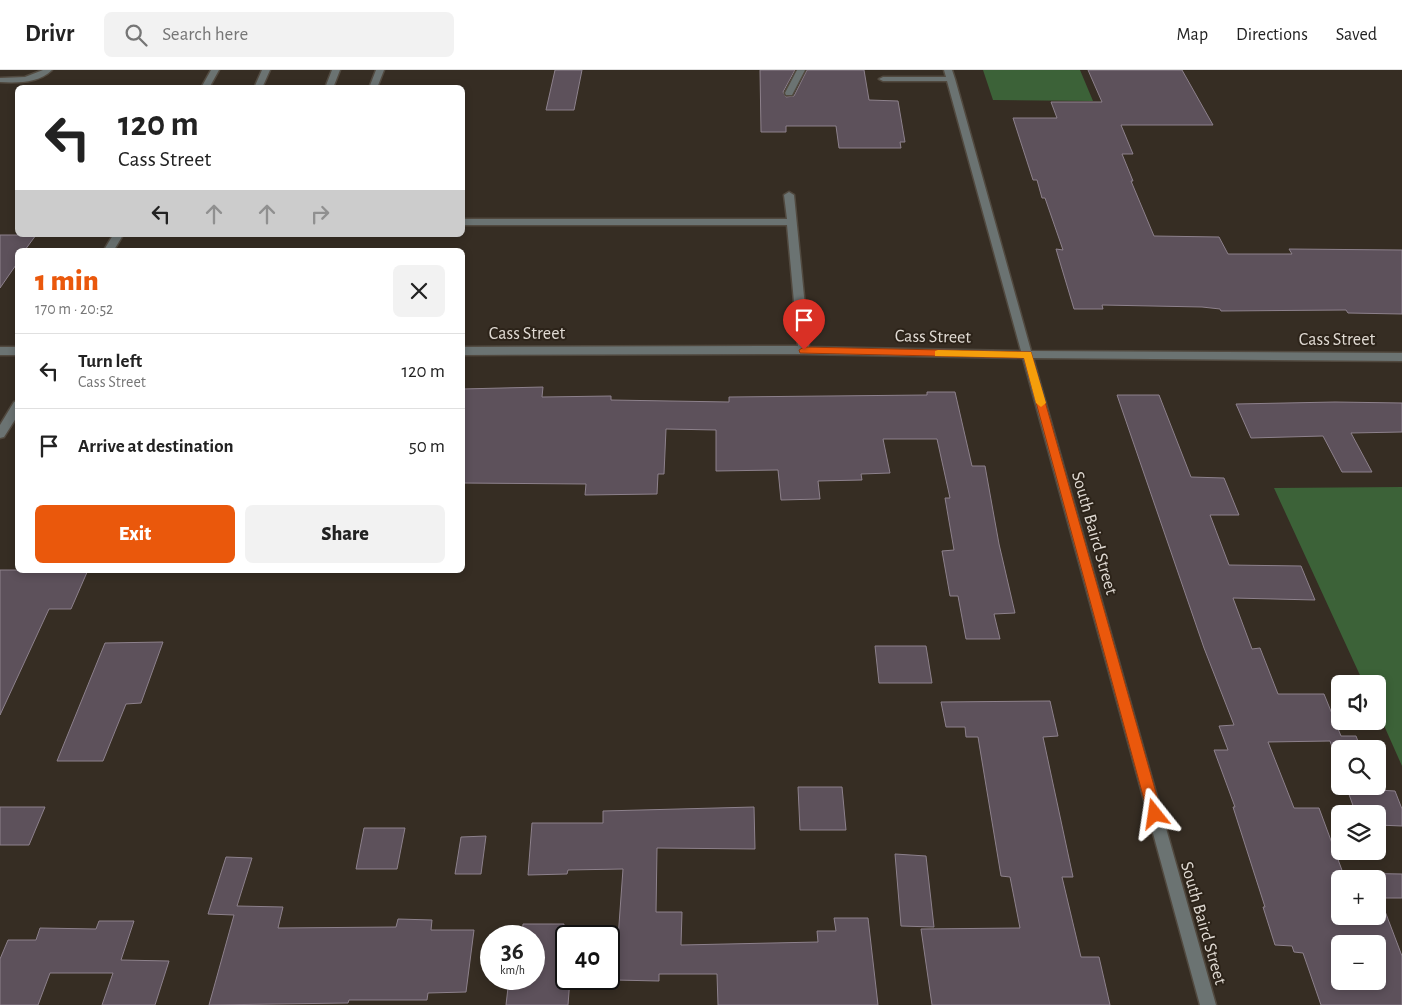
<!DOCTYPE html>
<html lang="en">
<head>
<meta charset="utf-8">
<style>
  :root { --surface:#fff; --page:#f2f2f2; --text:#222; --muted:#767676; --line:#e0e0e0; --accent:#ea580c }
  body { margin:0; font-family:"Alegreya Sans",sans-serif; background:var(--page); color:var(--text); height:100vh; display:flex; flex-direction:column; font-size:19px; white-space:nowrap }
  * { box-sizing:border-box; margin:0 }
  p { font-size:16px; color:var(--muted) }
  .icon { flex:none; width:28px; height:28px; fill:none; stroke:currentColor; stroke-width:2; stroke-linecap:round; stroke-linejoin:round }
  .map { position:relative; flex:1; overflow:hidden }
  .details { position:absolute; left:15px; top:178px; width:450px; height:325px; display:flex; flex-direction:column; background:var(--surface); border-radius:8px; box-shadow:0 2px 8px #0003 }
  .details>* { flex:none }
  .top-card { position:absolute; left:15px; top:15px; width:450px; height:152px; border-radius:8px; box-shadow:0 2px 8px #0003; background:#fff; color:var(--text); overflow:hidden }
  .buttons { position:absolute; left:1331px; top:605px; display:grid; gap:10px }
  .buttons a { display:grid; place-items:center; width:55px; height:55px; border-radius:8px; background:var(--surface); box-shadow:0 2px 8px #0003; font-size:25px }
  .speed { position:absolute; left:480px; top:855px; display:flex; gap:10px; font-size:25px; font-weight:700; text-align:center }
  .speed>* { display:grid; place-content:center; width:65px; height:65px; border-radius:50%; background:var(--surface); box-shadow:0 2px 8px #0003; line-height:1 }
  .speed small { font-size:12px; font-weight:400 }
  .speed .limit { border:2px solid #111; border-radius:8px; background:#fff; color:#111 }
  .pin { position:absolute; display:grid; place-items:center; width:42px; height:42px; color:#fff; margin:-51px -21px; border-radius:50% 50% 50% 0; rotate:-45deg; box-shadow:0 0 5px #0007 }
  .pin .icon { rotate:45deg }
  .me { position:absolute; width:55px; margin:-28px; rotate:345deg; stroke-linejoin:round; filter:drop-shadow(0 0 4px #0008) }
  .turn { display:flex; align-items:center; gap:18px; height:105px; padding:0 20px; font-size:22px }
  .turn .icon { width:65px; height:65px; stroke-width:2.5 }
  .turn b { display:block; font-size:35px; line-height:42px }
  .lanes { display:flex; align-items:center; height:48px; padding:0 20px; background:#0003; justify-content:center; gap:25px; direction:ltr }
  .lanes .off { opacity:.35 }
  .round { display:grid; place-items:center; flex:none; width:52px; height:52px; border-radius:8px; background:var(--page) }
  .headline { display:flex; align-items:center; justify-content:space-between; height:85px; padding:0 20px }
  h1 { font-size:30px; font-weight:800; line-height:38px; color:var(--accent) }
  .button { display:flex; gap:10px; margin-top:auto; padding:10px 20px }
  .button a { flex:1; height:58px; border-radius:8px; background:var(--accent); color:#fff; font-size:20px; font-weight:800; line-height:58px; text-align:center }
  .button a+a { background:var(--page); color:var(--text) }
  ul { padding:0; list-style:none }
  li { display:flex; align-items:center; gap:15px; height:75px; padding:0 20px; border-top:1px solid var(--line) }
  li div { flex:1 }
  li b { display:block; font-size:19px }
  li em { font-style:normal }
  header { display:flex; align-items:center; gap:30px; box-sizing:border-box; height:70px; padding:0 25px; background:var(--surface); border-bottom:1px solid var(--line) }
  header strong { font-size:24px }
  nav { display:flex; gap:28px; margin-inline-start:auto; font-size:18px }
  .search { width:350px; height:45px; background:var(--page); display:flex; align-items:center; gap:12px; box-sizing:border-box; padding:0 18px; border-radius:8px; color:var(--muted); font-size:19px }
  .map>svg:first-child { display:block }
</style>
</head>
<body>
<header>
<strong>Drivr</strong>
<div class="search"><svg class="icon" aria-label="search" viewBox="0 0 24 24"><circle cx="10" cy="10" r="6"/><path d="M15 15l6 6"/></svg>Search here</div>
<nav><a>Map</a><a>Directions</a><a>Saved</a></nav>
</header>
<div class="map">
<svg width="1402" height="935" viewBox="0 0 1402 935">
  <rect width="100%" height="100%" fill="#362d23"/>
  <path fill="#3c6238" d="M 983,0 L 1080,0 L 1093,31 L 993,30 Z
    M 1402,417 L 1402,696 L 1378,642 L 1378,614 L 1364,614 L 1274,418 Z"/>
  <path fill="#5d515b" stroke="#8d818c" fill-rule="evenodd" d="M 555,0 L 582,0 L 574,40 L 546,40 Z
    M 760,0 L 795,0 L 783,22 L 786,27 L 794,26 L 807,0 L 864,0 L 869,30 L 898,31 L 905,72 L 900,72 L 901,78 L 839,78 L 836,56 L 786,56 L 786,62 L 761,62 Z
    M 1088,0 L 1182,0 L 1213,55 L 1121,55 L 1133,84 L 1122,84 L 1133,111 L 1131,111 L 1154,166 L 1219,167 L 1228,184 L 1292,184 L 1289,179 L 1402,180 L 1402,244 L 1348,243 L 1346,240 L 1221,241 L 1220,239 L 1202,237 L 1102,235 L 1103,239 L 1074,239 L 1056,179 L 1063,180 L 1045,128 L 1042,128 L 1037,110 L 1033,110 L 1013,48 L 1057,48 L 1051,32 L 1102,32 Z
    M 0,165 L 36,165 L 25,180 L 18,180 L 18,192 L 0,218 Z
    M 543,317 L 542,327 L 611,326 L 611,330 L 729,332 L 729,327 L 927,325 L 927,322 L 955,322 L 972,396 L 985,396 L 999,474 L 1015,543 L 994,544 L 1000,569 L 966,569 L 958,526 L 950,526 L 942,481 L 954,480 L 945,428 L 950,428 L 937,369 L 883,369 L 890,403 L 861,404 L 862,410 L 818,411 L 820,429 L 781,430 L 778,400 L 716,401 L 716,360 L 666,359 L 664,404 L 658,404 L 657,424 L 585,425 L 586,414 L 462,413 L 462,319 Z
    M 1117,325 L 1159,325 L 1191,407 L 1224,408 L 1239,445 L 1210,445 L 1229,495 L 1301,496 L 1315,530 L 1233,528 L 1252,579 L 1260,578 L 1278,624 L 1324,624 L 1341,666 L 1356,666 L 1361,679 L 1340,679 L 1340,699 L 1330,671 L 1268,672 L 1294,738 L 1319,738 L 1343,803 L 1402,804 L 1402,828 L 1380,828 L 1402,886 L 1402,935 L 1321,935 L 1303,883 L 1294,882 L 1292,876 L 1275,875 L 1263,837 L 1265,837 L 1233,737 L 1235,737 L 1214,680 L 1228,680 L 1219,656 L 1234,655 L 1204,578 ZM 1340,809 L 1378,809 L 1378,846 L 1340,846 ZM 1340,874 L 1378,874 L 1378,911 L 1340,911 Z
    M 1335,332 L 1402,333 L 1402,362 L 1351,363 L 1372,402 L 1342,402 L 1323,366 L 1251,368 L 1236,334 Z
    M 0,500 L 88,500 L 71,539 L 49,539 L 0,645 Z
    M 163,572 L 141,633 L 126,634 L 103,691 L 57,691 L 105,573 Z
    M 875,576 L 926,576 L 932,613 L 879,613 Z
    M 1050,631 L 1058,666 L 1043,667 L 1073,807 L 1062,807 L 1081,887 L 1099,887 L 1110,935 L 932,935 L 921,859 L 1020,858 L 1010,807 L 1001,806 L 978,667 L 966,667 L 965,657 L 946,657 L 941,632 Z
    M 1346,716 L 1377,716 L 1378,720 L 1395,721 L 1402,739 L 1402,756 L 1378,755 L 1378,744 L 1356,744 Z
    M 798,717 L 842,717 L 846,760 L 800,760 Z
    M 0,737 L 45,737 L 29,775 L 0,775 Z
    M 754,737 L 755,779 L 657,778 L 656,842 L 682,842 L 681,875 L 818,872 L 817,861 L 836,861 L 834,848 L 868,848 L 878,935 L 718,935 L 717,904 L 659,904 L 659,911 L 615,910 L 623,799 L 568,800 L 567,804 L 528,805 L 532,753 L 603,753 L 603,741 Z
    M 364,758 L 405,758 L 397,799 L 356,799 Z
    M 486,766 L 481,804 L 455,804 L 461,767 Z
    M 895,784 L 926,786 L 934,857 L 901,856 Z
    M 226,787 L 252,788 L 237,836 L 283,837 L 278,858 L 396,857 L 398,849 L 432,850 L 431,860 L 474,860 L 466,922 L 428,923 L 427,930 L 349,930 L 348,933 L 209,935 L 234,845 L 208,844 Z
    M 99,851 L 134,851 L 121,890 L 169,891 L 155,935 L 102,935 L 113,903 L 50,903 L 38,935 L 0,935 L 0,889 L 8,870 L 36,870 L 40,858 L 96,859 Z
    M 523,854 L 564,854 L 561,895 L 566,895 L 566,909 L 570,909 L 568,935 L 506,935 L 509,909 L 534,909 L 534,866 L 522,866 Z"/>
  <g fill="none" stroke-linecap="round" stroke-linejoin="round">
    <defs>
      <path id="minor" d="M 43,0 L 52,0 C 39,13 18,13 0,12 L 0,8 L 25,7 Z
        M 211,0 L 219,0 L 209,18 L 201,18 Z
        M 262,0 L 270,0 L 262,18 L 254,18 Z
        M 332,0 L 340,0 L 333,18 L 325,18 Z
        M 376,0 L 384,0 L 377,18 L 369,18 Z
        M 797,0 L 805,0 L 792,25 L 786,25 L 785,23 Z
        M 944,0 L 952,0 L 955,9 L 1031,281 L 1402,283 L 1402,291 L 1033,288 L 1216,935 L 1200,935 L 1023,288 L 804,284 L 462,285 L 462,277 L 798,276 L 787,155 L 462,155 L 462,149 L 787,149 L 784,125 L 789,122 L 794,125 L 809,277 L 1021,281 L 947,11 L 883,11 L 879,9 L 883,7 L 946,7 Z
        M 113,165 L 123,165 L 114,180 L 104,180 Z
        M 0,277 L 18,277 L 18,285 L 0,285 Z
        M 18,331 L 18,345 L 4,367 L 0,368 L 0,355 L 14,332 Z"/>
    </defs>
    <use href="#minor" stroke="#51493f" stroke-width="3"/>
    <use href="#minor" fill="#6b7372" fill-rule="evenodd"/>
  </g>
  <path fill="#ea580c" stroke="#983908" d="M 804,277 L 1031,282 L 1162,744 L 1160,749 L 1155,751 L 1151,749 L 1148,744 L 1024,288 L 800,283 L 799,280 Z"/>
  <path fill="#f59e0b" d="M 938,280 L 1031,282 L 1046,333 L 1041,337 L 1036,333 L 1024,288 L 935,286 L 935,281 Z"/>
  <g text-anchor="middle" stroke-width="4" stroke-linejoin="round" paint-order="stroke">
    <g font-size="18" fill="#e0dad3" stroke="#2c2319">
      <text x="527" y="269">Cass Street</text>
      <text transform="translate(933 266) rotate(1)" y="6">Cass Street</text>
      <text x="1337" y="275">Cass Street</text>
      <text transform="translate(1095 463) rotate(74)" y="6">South Baird Street</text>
      <text transform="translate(1204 853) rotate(74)" y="6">South Baird Street</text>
    </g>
  </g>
</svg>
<div class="buttons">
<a><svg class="icon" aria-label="sound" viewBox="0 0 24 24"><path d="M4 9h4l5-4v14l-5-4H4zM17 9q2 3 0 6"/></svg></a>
<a><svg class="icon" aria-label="search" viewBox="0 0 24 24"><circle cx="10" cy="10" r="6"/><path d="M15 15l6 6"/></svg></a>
<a><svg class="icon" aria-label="layers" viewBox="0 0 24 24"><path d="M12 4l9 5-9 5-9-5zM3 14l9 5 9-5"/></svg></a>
<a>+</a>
<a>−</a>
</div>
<div class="speed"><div>36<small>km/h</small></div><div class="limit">40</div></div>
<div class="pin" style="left:804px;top:280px;background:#d93025"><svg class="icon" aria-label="arrive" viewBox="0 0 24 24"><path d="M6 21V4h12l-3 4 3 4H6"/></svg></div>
<svg class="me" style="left:1155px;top:744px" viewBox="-20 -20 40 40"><path d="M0-17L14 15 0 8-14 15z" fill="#ea580c" stroke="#fff" stroke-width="4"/></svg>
<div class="top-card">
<div class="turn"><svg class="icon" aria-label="left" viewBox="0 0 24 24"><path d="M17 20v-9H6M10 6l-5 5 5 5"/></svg><div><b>120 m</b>Cass Street</div></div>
<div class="lanes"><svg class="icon" aria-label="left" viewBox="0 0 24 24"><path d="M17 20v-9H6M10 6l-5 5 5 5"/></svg><svg class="icon off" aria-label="ahead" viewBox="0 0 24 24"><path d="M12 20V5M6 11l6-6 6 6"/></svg><svg class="icon off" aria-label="ahead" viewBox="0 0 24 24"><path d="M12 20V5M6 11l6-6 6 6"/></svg><svg class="icon off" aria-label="right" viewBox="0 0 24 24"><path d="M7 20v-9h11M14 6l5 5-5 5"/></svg></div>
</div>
<section class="details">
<div class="headline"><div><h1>1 min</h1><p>170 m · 20:52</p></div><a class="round"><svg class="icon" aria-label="close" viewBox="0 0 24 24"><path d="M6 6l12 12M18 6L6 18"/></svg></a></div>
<ul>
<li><svg class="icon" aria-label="left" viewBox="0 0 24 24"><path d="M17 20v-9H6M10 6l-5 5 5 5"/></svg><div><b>Turn left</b><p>Cass Street</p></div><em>120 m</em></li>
<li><svg class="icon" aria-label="arrive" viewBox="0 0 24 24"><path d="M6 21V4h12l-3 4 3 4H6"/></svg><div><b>Arrive at destination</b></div><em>50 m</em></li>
</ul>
<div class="button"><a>Exit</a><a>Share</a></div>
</section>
</div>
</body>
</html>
